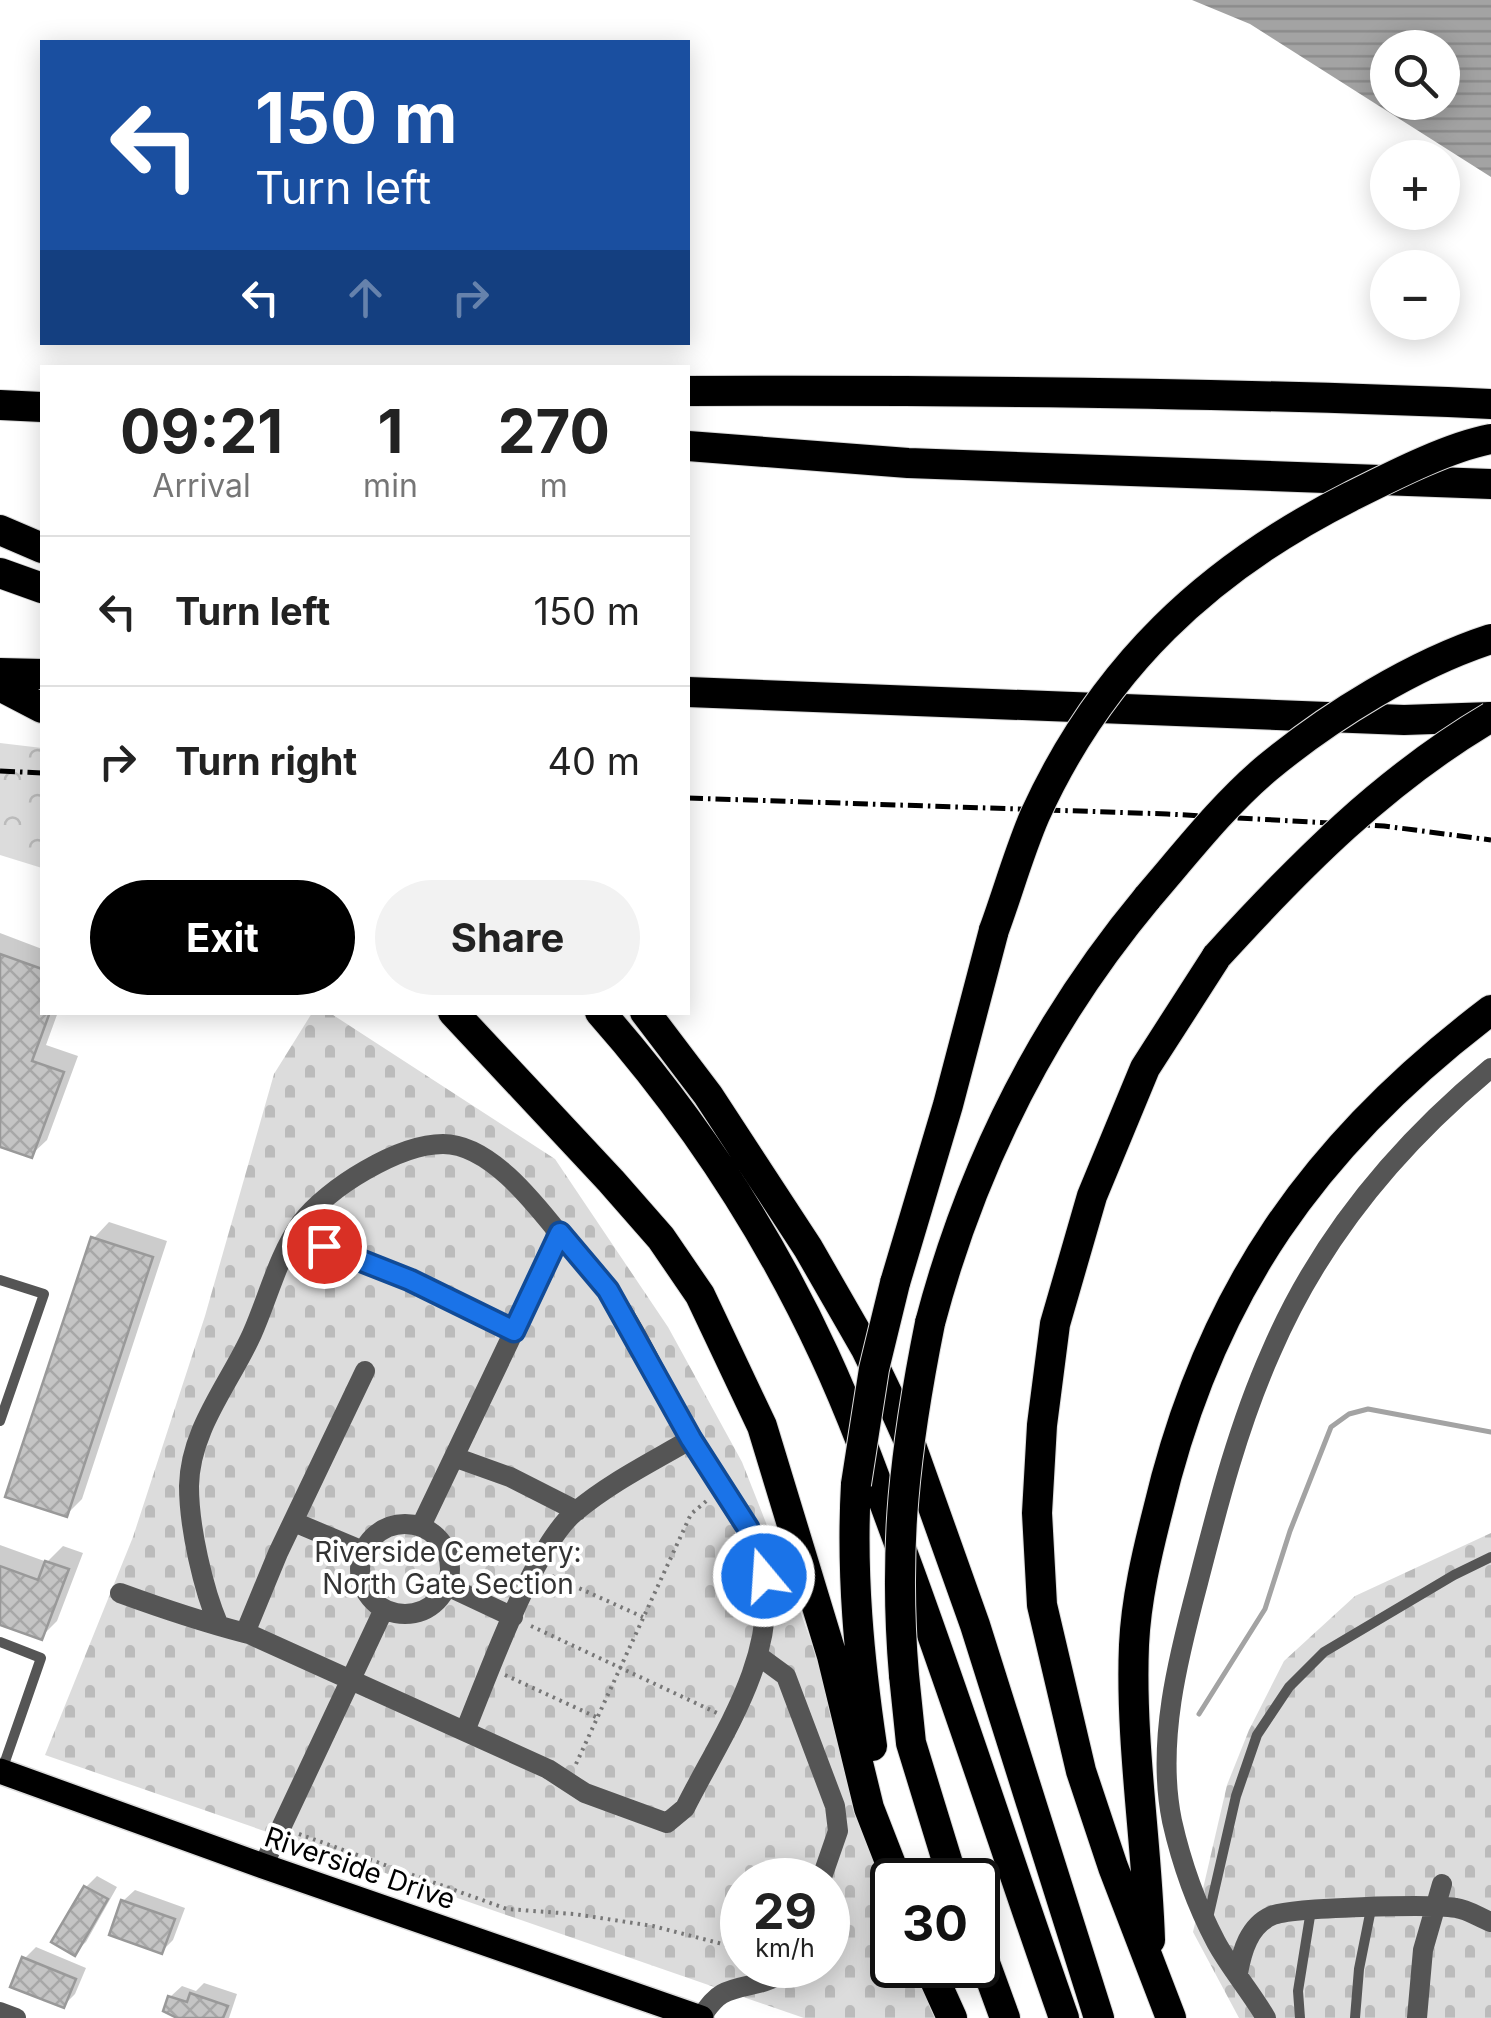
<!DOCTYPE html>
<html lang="en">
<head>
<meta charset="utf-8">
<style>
  :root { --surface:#fff; --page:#f2f2f2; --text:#222; --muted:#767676; --line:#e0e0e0; --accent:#000 }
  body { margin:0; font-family:Inter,sans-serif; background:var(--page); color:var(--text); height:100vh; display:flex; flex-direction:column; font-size:38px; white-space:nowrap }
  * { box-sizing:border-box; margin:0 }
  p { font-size:32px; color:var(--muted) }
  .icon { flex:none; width:55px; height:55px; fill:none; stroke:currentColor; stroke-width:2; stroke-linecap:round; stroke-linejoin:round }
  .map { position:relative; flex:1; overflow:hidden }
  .drawer { position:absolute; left:40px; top:365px; width:650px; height:650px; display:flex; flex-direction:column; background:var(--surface); border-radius:0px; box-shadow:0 5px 25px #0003 }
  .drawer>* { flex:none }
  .top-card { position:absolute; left:40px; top:40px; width:650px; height:305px; border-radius:0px; box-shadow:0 5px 25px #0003; background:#1a4fa0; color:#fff; overflow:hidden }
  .fabs { position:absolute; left:1370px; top:30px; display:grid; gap:20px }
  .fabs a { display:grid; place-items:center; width:90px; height:90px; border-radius:50%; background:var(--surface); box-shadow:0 5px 25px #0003; font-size:50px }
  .speed { position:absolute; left:720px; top:1858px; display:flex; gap:20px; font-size:50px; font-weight:700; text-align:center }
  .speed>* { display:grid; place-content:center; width:130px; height:130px; border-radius:50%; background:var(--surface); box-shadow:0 5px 25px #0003; line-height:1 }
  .speed small { font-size:25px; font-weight:400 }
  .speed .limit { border:5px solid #111; border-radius:15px; background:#fff; color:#111 }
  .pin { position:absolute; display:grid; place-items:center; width:85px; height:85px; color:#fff; margin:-42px; border:5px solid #fff; border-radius:50%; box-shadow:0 2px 10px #0007 }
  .me { position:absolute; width:110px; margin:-55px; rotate:342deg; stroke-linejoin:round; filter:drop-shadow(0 0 8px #0008) }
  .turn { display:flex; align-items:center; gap:35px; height:210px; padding:0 50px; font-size:45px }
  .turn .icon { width:130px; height:130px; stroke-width:2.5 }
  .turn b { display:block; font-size:70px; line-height:85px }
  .lanes { display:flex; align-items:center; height:95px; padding:0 50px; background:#0003; justify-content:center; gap:50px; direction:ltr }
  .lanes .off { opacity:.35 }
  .eta { display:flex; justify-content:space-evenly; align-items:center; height:170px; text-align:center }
  .eta b { font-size:60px; font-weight:700; line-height:70px }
  .primary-button { display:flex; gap:20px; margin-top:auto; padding:20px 50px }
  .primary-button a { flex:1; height:115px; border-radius:60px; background:var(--accent); color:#fff; font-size:40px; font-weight:700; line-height:115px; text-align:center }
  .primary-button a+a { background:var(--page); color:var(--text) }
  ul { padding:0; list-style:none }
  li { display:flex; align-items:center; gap:30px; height:150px; padding:0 50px; border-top:2px solid var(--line) }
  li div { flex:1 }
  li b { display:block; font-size:38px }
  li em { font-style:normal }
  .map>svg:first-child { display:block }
</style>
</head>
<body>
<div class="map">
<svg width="1491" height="2018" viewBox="0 0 1491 2018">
  <defs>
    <pattern id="forest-crowns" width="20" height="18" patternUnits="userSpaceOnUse" patternTransform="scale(2.5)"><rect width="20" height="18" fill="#dcdcdc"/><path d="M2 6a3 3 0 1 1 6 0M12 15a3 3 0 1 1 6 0" fill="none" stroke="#bbb"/></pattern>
    <pattern id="cemetery-stones" width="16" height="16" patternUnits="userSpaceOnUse" patternTransform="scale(2.5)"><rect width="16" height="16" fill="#dcdcdc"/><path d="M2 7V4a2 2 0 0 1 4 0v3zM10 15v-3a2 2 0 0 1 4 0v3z" fill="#bbb"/></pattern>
    <pattern id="water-rules" width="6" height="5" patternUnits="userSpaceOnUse" patternTransform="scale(2.5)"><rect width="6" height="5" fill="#a3a3a3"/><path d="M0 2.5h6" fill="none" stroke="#8b8b8b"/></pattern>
    <pattern id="building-cross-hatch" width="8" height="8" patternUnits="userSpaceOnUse" patternTransform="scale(2.5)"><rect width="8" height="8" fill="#c4c4c4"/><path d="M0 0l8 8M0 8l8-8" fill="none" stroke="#a7a7a7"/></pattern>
  </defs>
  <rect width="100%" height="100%" fill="#fff"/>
  <path fill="url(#forest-crowns)" d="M 0,743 L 42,748 L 42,868 L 0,855 Z"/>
  <path fill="url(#cemetery-stones)" fill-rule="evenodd" d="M 312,1013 L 330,1013 L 555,1159 L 668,1327 L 742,1462 L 794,1594 L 897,1880 L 892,1880 L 892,1965 L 929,1965 L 949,2018 L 804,2018 L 45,1755 L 133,1537 L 205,1316 L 274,1074 ZM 742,1880 L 828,1880 L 828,1965 L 742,1965 Z
    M 1491,1533 L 1491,2018 L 1239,2018 L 1193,1932 L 1227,1785 L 1249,1730 L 1284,1661 L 1355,1596 Z"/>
  <path fill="url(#water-rules)" fill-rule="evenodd" d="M 1192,0 L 1491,0 L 1491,177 L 1250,24 ZM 1388,48 L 1442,48 L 1442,102 L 1388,102 Z"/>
  <path fill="#0003" d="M 0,933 L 42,949 L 42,1012 L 58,1012 L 46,1045 L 78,1056 L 47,1140 L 31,1155 L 0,1144 Z
    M 109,1222 L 167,1241 L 82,1499 L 67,1514 L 94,1238 Z
    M 0,1545 L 47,1562 L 63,1546 L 83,1553 L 57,1621 L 41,1637 L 0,1622 Z
    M 97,1876 L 117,1887 L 86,1942 L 74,1953 L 86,1887 Z
    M 135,1890 L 185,1908 L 173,1940 L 162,1951 L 123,1901 Z
    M 36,1947 L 86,1968 L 75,1994 L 64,2005 L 24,1959 Z
    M 204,1983 L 237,1994 L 229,2018 L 180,2018 L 170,1997 L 182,1986 L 196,1991 Z"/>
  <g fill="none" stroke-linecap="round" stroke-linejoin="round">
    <path stroke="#a3a3a3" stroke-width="5" d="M 1199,1714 L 1265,1609 L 1290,1531 L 1331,1427 L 1349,1414 L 1368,1409 L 1491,1432"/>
  </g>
  <path fill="url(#building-cross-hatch)" stroke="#999" stroke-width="2.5" d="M 0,954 L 42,969 L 42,1012 L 50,1012 L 32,1061 L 64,1072 L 32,1158 L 0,1147 Z
    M 91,1237 L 153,1257 L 67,1517 L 5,1497 Z
    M 45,1561 L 69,1569 L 42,1640 L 0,1625 L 0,1566 L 38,1580 Z
    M 84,1886 L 108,1899 L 75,1956 L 51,1942 Z
    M 121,1900 L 175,1919 L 162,1954 L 109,1935 Z
    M 22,1957 L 76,1979 L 64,2008 L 10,1987 Z
    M 190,1993 L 228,2006 L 223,2018 L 177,2018 L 163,2011 L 168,1996 L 187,2002 Z"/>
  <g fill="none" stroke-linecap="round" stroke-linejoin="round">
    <defs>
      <path id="primary" d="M 0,1771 L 263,1866 L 701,2018"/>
      <path id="motorway" d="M 688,391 C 956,390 1223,392 1491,404
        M 0,405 L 42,407
        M 688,446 L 908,463 L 1491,484
        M 0,530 L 42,548
        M 0,573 L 42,588
        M 0,673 L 42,674
        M 0,686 L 42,708
        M 688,692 L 1404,720 L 1491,717
        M 453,1012 L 611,1181 L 661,1238 L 700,1295 L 762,1426 L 832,1656 L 869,1808 L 897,1880
        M 600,1012 C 690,1114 767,1231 824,1354 C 857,1425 883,1500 910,1573 C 964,1721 1012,1870 1064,2018
        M 645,1012 L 708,1095 L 808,1248 L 866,1349 L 891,1401 L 912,1448 L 975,1625 L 1099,2018
        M 895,1283 L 948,1105 L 994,930
        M 930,1323 C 972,1164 1043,1023 1148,897
        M 856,1484 C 851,1573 859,1658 872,1746
        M 904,1675 L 911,1743 L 953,1880
        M 1150,1940 C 1147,1842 1130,1743 1134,1645 C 1136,1600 1147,1553 1158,1510 C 1209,1293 1314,1144 1491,1010
        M 978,1944 L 1005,2018
        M 928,1965 L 952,2018
        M 1171,2018 L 1113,1867 L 1081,1771 L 1042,1605 L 1037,1513 L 1042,1425 L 1055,1324 L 1092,1196 L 1145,1068 L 1217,956"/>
    </defs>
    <use href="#primary" stroke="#dbdbdb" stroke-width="28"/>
    <use href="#motorway" stroke="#dbdbdb" stroke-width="32"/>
    <path stroke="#777" stroke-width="4" stroke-dasharray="2.5 5" stroke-linecap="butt" d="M 552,1576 L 643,1617
      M 531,1626 L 717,1713
      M 505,1675 L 596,1717
      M 576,1764 L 691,1514 L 710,1498
      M 299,1834 L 507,1909 L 574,1914 L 653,1926 L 742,1949"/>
    <path stroke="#555" stroke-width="10" d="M 0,1280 L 44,1294 L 0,1421
      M 0,1642 L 41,1658 L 2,1770
      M 1208,1918 L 1236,1796 L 1257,1735 L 1289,1687 L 1324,1652 L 1454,1575 L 1491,1557
      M 1300,2018 L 1298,1991 L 1311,1910
      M 1355,2018 L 1359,1969 L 1371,1909"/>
    <path stroke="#555" stroke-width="20" d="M 296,1234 L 410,1281 L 514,1331
      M 454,1457 L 510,1477 L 577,1511
      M 294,1522 L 363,1551
      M360 1569a45 45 0 1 1 90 0a45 45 0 1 1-90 0Z
      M 421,1526 L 561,1233
      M 447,1586 L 513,1617
      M 120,1593 C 161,1608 203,1622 245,1633 L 249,1634 L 548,1769 L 585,1793 L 667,1823 L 685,1808 C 721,1736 776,1661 764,1576 C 757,1524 716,1481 690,1437 C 662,1389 641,1336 609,1291 C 599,1277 585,1266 574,1252 C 545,1217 495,1144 443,1144 C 399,1144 327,1188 301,1223 C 278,1256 268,1298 252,1334 C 230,1383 190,1429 189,1486 C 189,1527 203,1589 219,1626
      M 245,1633 L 278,1553 L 365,1371
      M 760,1657 L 786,1676 L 835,1806 L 838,1831 L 821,1880
      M 465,1731 C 487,1678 533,1547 575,1512 C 611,1482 650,1463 691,1439
      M 263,1866 L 384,1609
      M 1238,1973 C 1242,1951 1249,1926 1271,1916 C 1290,1907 1432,1904 1456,1908 C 1467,1909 1480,1918 1491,1922
      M 0,2012 L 16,2018
      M 700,2018 C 707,2009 713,1999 722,1994 C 744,1982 772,1988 788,1965
      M 1266,2018 C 1251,1992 1230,1968 1216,1942 C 1197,1906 1181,1861 1172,1821 C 1156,1743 1178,1658 1198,1583 C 1218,1505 1238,1426 1271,1352 C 1319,1240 1398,1145 1491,1068
      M 1417,2018 L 1423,1950 L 1442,1884"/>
    <use href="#primary" stroke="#000" stroke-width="25"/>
    <use href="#motorway" stroke="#000" stroke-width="30"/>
    <path stroke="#000" stroke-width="5" stroke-dasharray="15 5 2.5 5" stroke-linecap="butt" d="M 0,771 L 42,773
      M 688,798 L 1167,814 L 1384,826 L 1491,840"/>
    <defs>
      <path id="motorway-bridge" d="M 1148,897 C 1186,853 1223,805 1267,768 C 1330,716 1414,664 1491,639
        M 994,930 C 1008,892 1019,852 1035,815 C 1102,668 1207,569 1350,497 C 1390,477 1448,447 1491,439
        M 1217,956 C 1300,865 1384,780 1491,717
        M 856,1484 L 874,1369 L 895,1283
        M 904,1675 C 893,1548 905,1447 930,1323"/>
    </defs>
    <use href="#motorway-bridge" stroke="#dbdbdb" stroke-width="32" stroke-linecap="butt"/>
    <use href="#motorway-bridge" stroke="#000" stroke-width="30"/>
  </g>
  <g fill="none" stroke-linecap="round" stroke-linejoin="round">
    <defs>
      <path id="route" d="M 324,1246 L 410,1280 L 514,1331 L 560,1233 L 608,1290 L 691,1439 L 748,1528 L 764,1576"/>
    </defs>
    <use href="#route" stroke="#114b97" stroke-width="25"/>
    <use href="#route" stroke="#1a73e8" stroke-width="18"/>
  </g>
  <g text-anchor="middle" stroke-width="8" stroke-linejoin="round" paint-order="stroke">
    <g font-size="28" fill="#333" stroke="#fff">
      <text x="448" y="1562">Riverside Cemetery:<tspan x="448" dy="32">North Gate Section</tspan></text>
    </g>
    <g font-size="28" fill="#000" stroke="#fff">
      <text transform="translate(360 1868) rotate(19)" y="10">Riverside Drive</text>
    </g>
  </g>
</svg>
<div class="fabs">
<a><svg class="icon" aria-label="search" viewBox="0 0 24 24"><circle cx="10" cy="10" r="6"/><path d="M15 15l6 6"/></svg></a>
<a>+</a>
<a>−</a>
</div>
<div class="speed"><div>29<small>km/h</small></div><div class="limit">30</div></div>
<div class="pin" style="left:324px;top:1246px;background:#d93025"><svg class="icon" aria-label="arrive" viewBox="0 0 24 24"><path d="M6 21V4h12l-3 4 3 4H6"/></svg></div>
<svg class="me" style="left:764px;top:1576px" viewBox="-20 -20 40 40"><circle r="17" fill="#1a73e8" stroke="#fff" stroke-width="3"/><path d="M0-11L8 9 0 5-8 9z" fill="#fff"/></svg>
<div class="top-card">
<div class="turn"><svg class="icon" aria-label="left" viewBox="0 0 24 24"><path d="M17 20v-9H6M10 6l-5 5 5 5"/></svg><div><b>150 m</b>Turn left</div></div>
<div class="lanes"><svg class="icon" aria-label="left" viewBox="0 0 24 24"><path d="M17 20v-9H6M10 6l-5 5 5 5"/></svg><svg class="icon off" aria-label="ahead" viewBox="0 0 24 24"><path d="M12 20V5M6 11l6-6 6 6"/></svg><svg class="icon off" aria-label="right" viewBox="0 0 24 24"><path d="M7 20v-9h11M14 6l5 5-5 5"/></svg></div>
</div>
<section class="drawer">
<div class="eta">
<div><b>09:21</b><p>Arrival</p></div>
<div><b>1</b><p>min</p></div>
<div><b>270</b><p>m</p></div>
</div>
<ul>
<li><svg class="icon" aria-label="left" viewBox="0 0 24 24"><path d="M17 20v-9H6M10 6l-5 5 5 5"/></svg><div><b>Turn left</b></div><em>150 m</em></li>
<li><svg class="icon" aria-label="right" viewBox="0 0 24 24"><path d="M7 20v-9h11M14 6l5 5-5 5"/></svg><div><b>Turn right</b></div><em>40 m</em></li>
</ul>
<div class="primary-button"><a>Exit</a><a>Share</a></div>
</section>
</div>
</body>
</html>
